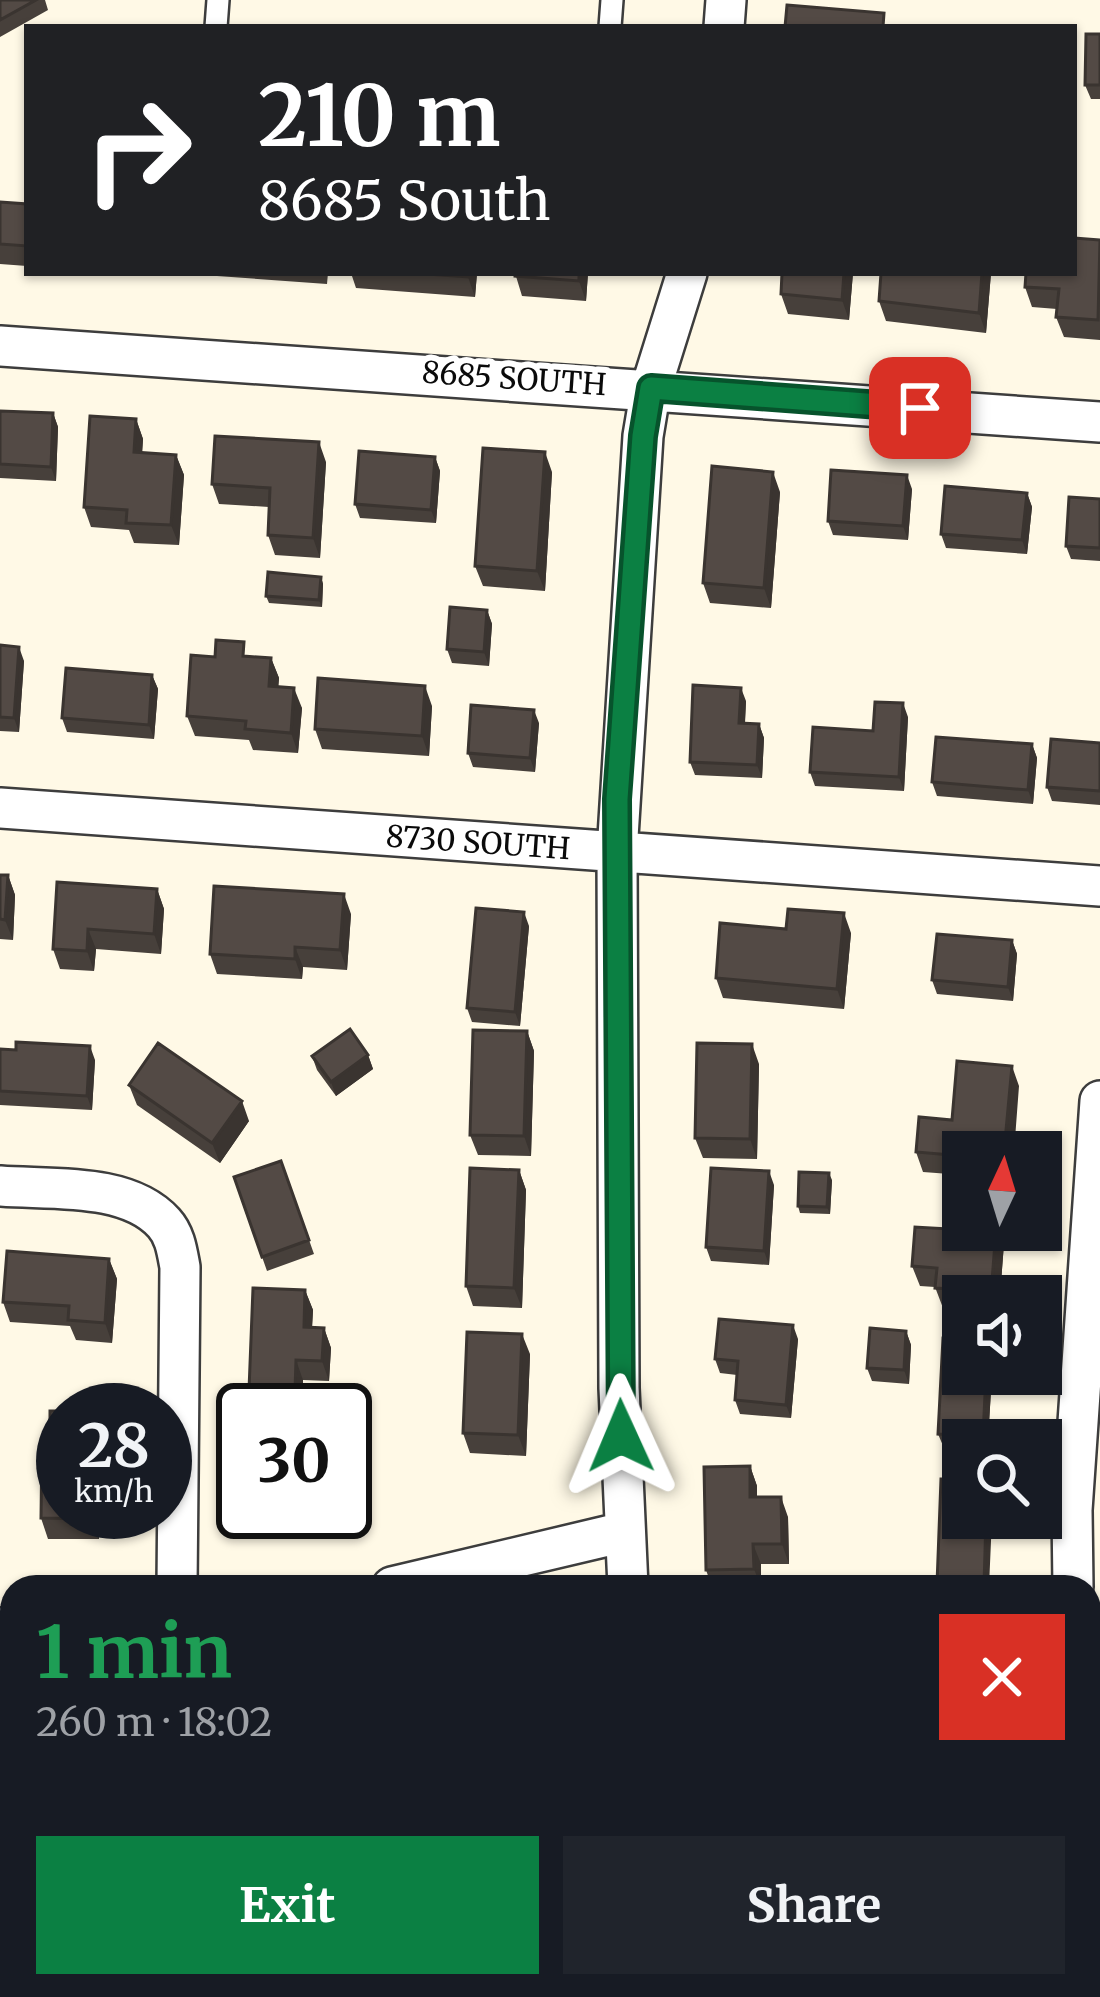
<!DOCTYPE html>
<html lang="en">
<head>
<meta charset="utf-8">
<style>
  :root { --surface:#171b24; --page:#20242c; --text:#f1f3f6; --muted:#9ea1a6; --accent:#0b8043 }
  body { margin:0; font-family:Merriweather,serif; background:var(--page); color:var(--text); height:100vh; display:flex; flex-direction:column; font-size:45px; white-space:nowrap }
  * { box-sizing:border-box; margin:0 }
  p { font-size:39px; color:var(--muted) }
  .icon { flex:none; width:66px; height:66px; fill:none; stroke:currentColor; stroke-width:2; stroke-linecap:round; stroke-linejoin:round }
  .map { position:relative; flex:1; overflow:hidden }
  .details { position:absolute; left:0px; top:1575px; width:1101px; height:423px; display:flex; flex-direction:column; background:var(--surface); border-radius:36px 36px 0 0; box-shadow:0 3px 9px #0004 }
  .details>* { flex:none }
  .guide { position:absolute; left:24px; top:24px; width:1053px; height:252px; border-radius:0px; box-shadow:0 3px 9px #0004; background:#202124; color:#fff; overflow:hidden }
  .needle { width:78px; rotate:4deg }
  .tools { position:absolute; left:942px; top:1131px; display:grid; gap:24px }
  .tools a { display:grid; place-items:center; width:120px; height:120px; border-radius:0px; background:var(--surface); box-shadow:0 3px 9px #0004; font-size:60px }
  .speed { position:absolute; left:36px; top:1383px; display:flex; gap:24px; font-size:60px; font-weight:700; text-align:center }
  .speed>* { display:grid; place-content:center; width:156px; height:156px; border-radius:50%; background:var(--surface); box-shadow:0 3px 9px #0004; line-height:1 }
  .speed small { font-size:30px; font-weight:400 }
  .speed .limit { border:6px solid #111; border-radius:18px; background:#fff; color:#111 }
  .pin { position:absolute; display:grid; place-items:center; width:102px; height:102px; color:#fff; margin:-51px; border-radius:24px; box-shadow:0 6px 18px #0006 }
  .me { position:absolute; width:132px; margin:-66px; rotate:359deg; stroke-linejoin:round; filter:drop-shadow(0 0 9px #0008) }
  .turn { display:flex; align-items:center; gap:42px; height:252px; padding:0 36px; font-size:54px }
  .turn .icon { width:156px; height:156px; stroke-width:2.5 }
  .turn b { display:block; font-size:84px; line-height:102px }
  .round { display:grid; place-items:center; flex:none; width:126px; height:126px; border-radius:0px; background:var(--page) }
  .summary { display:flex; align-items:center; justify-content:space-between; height:204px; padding:0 36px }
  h1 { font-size:72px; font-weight:700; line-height:90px; color:#1e9e55 }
  .primary-button { display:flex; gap:24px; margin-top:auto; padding:24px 36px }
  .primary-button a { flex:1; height:138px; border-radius:0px; background:var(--accent); color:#fff; font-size:48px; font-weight:700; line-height:138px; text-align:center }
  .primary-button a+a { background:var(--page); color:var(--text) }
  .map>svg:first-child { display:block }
</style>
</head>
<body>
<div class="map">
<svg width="1100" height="1997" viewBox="0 0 1100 1997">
  <rect width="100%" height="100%" fill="#fff9e6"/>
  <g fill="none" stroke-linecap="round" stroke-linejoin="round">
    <defs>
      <path id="lane" d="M 216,27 L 218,0
        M 610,27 L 612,0"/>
      <path id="street" d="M 724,27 L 726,0
        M 0,346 L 1100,422
        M 0,808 L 1100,886
        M 0,1186 C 50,1190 127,1182 164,1223 C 175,1235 177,1251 180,1267 L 177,1587
        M 392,1587 L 624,1532
        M 628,1587 L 619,1388 L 617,853 L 643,436 L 651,388 L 687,273
        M 1073,1587 L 1072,1510 L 1100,1101
        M 0,1628 L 12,1628
        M 707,1986 L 711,1997
        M 1085,1986 L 1085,1997
        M 204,1997 L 232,1986"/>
    </defs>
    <use href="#lane" stroke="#3d3d3d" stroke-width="26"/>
    <use href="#street" stroke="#3d3d3d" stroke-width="44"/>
    <use href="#lane" stroke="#fff" stroke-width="21"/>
    <use href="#street" stroke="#fff" stroke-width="39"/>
  </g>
  <path fill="#47403b" d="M 0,0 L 45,0 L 48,10 L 0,37 Z
    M 1100,34 L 1100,99 L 1091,99 L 1085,85 Z
    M 0,202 L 27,204 L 27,266 L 0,264 Z
    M 1100,240 L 1100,340 L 1064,337 L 1056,317 L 1057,309 L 1032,307 L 1025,287 Z
    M 216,273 L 328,273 L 327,284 L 217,276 Z
    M 351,273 L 477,273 L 475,297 L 356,288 Z
    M 515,273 L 588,273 L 586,301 L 522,296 Z
    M 782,273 L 853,273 L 849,320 L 788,314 L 781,294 Z
    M 991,273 L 986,333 L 886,321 L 879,301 Z
    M 0,411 L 53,413 L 58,427 L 56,481 L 0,478 Z
    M 136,419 L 143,439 L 142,452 L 176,455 L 184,475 L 179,545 L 134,543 L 129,530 L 91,527 L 84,507 Z
    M 435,457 L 440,471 L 436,523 L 360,518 L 355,504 Z
    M 326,462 L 320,558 L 275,555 L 268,535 L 269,507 L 219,504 L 212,484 Z
    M 552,472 L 545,591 L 483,586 L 475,566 Z
    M 912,489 L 908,540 L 833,535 L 828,521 Z
    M 780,492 L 771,608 L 710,603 L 703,583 Z
    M 1027,493 L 1032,507 L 1027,554 L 946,548 L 941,534 Z
    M 1100,499 L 1100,561 L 1071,559 L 1066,546 Z
    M 321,577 L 323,584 L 322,607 L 269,603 L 266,596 Z
    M 487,610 L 492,624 L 489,666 L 452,663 L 447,649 Z
    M 0,645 L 24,661 L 19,732 L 0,731 Z
    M 215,657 L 271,658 L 279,678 L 278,687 L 302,708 L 298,753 L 253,750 L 249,740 L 195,736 L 187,716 Z
    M 152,675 L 158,689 L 154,739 L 67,732 L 62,718 Z
    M 746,701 L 745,724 L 759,724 L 764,738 L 762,778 L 695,775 L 690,762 Z
    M 432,706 L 429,756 L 322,749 L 315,729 Z
    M 908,717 L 904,791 L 815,786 L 810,772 Z
    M 539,723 L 535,772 L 473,767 L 468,753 Z
    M 1100,743 L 1100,805 L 1052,801 L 1047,787 Z
    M 1032,744 L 1037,758 L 1033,804 L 937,796 L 932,782 Z
    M 0,875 L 8,875 L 15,895 L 13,940 L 0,939 Z
    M 157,889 L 164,909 L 161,954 L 96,949 L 94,971 L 60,969 L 53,949 Z
    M 351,914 L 347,970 L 303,967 L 302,979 L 217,974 L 210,954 Z
    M 529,926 L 520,1026 L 472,1022 L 467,1008 Z
    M 786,929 L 851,933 L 844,1009 L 723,998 L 716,978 Z
    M 1012,940 L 1017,954 L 1013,1001 L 937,994 L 932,980 Z
    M 527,1031 L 534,1051 L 531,1156 L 478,1155 L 470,1135 Z
    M 0,1049 L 95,1060 L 92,1110 L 0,1105 Z
    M 368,1055 L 373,1069 L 336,1096 L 317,1070 L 312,1056 Z
    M 759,1064 L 757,1159 L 703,1158 L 695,1138 Z
    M 129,1085 L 249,1121 L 220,1163 L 137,1105 Z
    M 1019,1086 L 963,1152 L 963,1175 L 923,1172 L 916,1152 L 952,1120 Z
    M 281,1161 L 314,1254 L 267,1271 L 234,1177 Z
    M 519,1170 L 526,1190 L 522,1308 L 473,1306 L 466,1286 Z
    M 832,1180 L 830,1214 L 800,1213 L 798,1206 Z
    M 774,1185 L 769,1265 L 711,1261 L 706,1247 Z
    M 949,1229 L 1005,1230 L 1000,1296 L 963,1296 L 963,1310 L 943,1308 L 935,1287 L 920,1286 L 912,1266 Z
    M 109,1259 L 117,1279 L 112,1343 L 76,1340 L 70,1326 L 10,1322 L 3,1302 Z
    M 305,1290 L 313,1310 L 312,1327 L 324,1328 L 331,1348 L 329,1381 L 303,1380 L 302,1410 L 256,1410 L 249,1390 Z
    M 906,1331 L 911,1345 L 909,1384 L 872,1381 L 867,1368 Z
    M 798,1339 L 791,1418 L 740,1414 L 735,1400 L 737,1375 L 720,1373 L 715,1359 Z
    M 530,1354 L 526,1456 L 470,1453 L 463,1433 Z
    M 963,1374 L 992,1374 L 988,1440 L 963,1440 L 963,1449 L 944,1448 L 938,1434 Z
    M 50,1444 L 99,1512 L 99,1539 L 48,1539 L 41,1518 Z
    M 750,1466 L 757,1486 L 757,1497 L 788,1517 L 789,1564 L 761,1564 L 761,1587 L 712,1587 L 706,1570 Z
    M 247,1512 L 303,1512 L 302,1524 L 251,1522 Z
    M 552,1986 L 620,1986 L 621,1992 L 603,1997 L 556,1997 Z"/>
  <path fill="#3a3430" d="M 468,273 L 477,273 L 475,297 L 468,277 Z
    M 579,273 L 588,273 L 586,301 L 579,281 Z
    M 844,273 L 853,273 L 849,320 L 842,300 Z
    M 982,273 L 991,273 L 986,333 L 979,313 Z
    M 53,413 L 58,427 L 56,481 L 51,467 Z
    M 136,419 L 143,439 L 141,472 L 134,452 Z
    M 319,442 L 326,462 L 320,558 L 313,538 Z
    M 545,452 L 552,472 L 545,591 L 537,571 Z
    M 176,455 L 184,475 L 179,545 L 171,525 Z
    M 435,457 L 440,471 L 436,523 L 431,510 Z
    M 773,472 L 780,492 L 771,608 L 764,588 Z
    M 907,475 L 912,489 L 908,540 L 903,526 Z
    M 1027,493 L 1032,507 L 1027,554 L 1022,540 Z
    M 321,577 L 323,584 L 322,607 L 319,600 Z
    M 487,610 L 492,624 L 489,666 L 484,652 Z
    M 19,647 L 24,661 L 19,732 L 14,718 Z
    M 271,658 L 279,678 L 277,706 L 269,686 Z
    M 152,675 L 158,689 L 154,739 L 149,725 Z
    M 425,686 L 432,706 L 429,756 L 422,736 Z
    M 294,688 L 302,708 L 298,753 L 291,733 Z
    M 741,688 L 746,701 L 744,737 L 739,723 Z
    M 903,703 L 908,717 L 904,791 L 899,777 Z
    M 534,710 L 539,723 L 535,772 L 530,758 Z
    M 759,724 L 764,738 L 762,778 L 757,765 Z
    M 1032,744 L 1037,758 L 1033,804 L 1028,790 Z
    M 8,875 L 15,895 L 13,940 L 5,920 Z
    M 157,889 L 164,909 L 161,954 L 154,934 Z
    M 344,894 L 351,914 L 347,970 L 340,950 Z
    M 524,912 L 529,926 L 520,1026 L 515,1012 Z
    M 844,913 L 851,933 L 844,1009 L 837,989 Z
    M 88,929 L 96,949 L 94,971 L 87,951 Z
    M 1012,940 L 1017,954 L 1013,1001 L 1008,987 Z
    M 295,947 L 303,967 L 302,979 L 295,959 Z
    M 527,1031 L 534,1051 L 531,1156 L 524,1136 Z
    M 752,1044 L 759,1064 L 757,1159 L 750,1139 Z
    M 90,1046 L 95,1060 L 92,1110 L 87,1096 Z
    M 368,1055 L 373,1069 L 336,1096 L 331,1082 Z
    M 1012,1066 L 1019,1086 L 1014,1152 L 1004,1152 Z
    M 242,1101 L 249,1121 L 220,1163 L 212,1143 Z
    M 519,1170 L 526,1190 L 522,1308 L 514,1288 Z
    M 769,1171 L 774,1185 L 769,1265 L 764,1251 Z
    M 829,1173 L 832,1180 L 830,1214 L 827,1207 Z
    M 996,1230 L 1005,1230 L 1000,1296 L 998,1296 L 992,1281 Z
    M 109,1259 L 117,1279 L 112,1343 L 105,1323 Z
    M 967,1279 L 973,1296 L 968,1296 L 966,1290 Z
    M 305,1290 L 313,1310 L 311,1347 L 304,1327 Z
    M 793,1325 L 798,1339 L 791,1418 L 786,1405 Z
    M 324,1328 L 331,1348 L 329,1381 L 322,1361 Z
    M 906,1331 L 911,1345 L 909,1384 L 904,1370 Z
    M 522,1334 L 530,1354 L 526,1456 L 518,1435 Z
    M 296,1360 L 303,1380 L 302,1410 L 295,1391 Z
    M 986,1374 L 992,1374 L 988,1440 L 984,1440 Z
    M 750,1466 L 757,1486 L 757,1517 L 750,1497 Z
    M 781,1497 L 788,1517 L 789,1564 L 782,1544 Z
    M 92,1512 L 99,1512 L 99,1539 L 92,1519 Z
    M 986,1518 L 992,1518 L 989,1587 L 984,1586 Z
    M 753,1544 L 761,1564 L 761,1587 L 754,1569 Z"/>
  <path fill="#534a45" stroke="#3a3430" stroke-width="3" d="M 0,0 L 36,0 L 0,20 Z
    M 787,5 L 884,13 L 883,27 L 785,27 Z
    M 1086,34 L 1100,34 L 1100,85 L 1085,85 Z
    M 0,202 L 27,204 L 27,246 L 0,244 Z
    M 1074,238 L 1100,240 L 1098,320 L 1056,317 L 1059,289 L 1025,287 L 1026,273 L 1074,273 Z
    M 413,273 L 468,273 L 468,277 Z
    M 515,273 L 579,273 L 579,281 L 515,276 Z
    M 782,273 L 844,273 L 842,300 L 781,294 Z
    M 881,273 L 982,273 L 979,313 L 879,301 Z
    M 0,411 L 53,413 L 51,467 L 0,464 Z
    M 90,416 L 136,419 L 134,452 L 176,455 L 171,525 L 126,523 L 127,510 L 84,507 Z
    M 215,436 L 319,442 L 313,538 L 268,535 L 270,488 L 212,484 Z
    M 483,448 L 545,452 L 537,571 L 475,566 Z
    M 359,451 L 435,457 L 431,510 L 355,504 Z
    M 712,466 L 773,472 L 764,588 L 703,583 Z
    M 831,470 L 907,475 L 903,526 L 828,521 Z
    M 945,486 L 1027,493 L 1022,540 L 941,534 Z
    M 1069,497 L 1100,499 L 1100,548 L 1066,546 Z
    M 268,572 L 321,577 L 319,600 L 266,596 Z
    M 450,607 L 487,610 L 484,652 L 447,649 Z
    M 216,640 L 244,642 L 243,656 L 271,658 L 269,686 L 294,688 L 291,733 L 245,729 L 246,721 L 187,716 L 191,655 L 215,657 Z
    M 0,645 L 19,647 L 14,718 L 0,717 Z
    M 66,668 L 152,675 L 149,725 L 62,718 Z
    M 318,678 L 425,686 L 422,736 L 315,729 Z
    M 693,685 L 741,688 L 739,723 L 759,724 L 757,765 L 690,762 Z
    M 875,702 L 903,703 L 899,777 L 810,772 L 813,727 L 873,731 Z
    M 471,705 L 534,710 L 530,758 L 468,753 Z
    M 936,737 L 1032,744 L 1028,790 L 932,782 Z
    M 1051,739 L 1100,743 L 1100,791 L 1047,787 Z
    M 0,875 L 8,875 L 5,920 L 0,919 Z
    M 57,882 L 157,889 L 154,934 L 88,929 L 87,951 L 53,949 Z
    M 214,886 L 344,894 L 340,950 L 295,947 L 295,959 L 210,954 Z
    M 476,908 L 524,912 L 515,1012 L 467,1008 Z
    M 788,909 L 844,913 L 837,989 L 716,978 L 720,923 L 786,929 Z
    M 937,934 L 1012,940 L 1008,987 L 932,980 Z
    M 350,1029 L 368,1055 L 331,1082 L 312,1056 Z
    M 473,1030 L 527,1031 L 524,1136 L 470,1135 Z
    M 16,1042 L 90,1046 L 87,1096 L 0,1091 L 0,1049 L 16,1050 Z
    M 158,1043 L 242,1101 L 212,1143 L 129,1085 Z
    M 697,1043 L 752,1044 L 750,1139 L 695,1138 Z
    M 957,1061 L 1012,1066 L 1004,1152 L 963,1152 L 963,1156 L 916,1152 L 919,1117 L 952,1120 Z
    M 281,1161 L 309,1240 L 262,1257 L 234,1177 Z
    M 470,1168 L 519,1170 L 514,1288 L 466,1286 Z
    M 711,1168 L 769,1171 L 764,1251 L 706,1247 Z
    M 799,1172 L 829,1173 L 827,1207 L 798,1206 Z
    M 952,1185 L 963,1186 L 963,1230 L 996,1230 L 992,1281 L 967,1279 L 966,1290 L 935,1288 L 937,1268 L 912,1266 L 915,1227 L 949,1229 Z
    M 7,1251 L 109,1259 L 105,1323 L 68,1320 L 69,1306 L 3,1302 Z
    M 253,1288 L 305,1290 L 304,1327 L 324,1328 L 322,1361 L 296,1360 L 295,1391 L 249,1390 Z
    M 719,1319 L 793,1325 L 786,1405 L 735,1400 L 738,1361 L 715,1359 Z
    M 870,1328 L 906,1331 L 904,1370 L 867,1368 Z
    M 467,1332 L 522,1334 L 518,1435 L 463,1433 Z
    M 943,1338 L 963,1339 L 963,1374 L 986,1374 L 983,1436 L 938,1434 Z
    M 50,1411 L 63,1411 L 63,1512 L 92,1512 L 92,1519 L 41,1518 L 42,1444 L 50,1444 Z
    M 750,1466 L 750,1497 L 781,1497 L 782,1544 L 753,1544 L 754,1569 L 706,1570 L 704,1467 Z
    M 941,1479 L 963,1480 L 963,1518 L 986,1518 L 984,1586 L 937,1584 Z
    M 332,1986 L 390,1986 L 393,1993 L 382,1997 L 336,1997 Z
    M 789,1986 L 840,1986 L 843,1997 L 792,1997 Z
    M 929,1986 L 1007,1986 L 1008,1997 L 930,1997 Z"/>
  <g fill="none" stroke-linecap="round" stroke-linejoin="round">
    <defs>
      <path id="route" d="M 621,1436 L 617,799 L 643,436 L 651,388 L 920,408"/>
    </defs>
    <use href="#route" stroke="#07532c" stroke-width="30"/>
    <use href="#route" stroke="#0b8043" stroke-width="21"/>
  </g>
  <g text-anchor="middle" stroke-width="12" stroke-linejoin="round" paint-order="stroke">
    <g font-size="30" fill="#0a0a0a" stroke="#fff">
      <text transform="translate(514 379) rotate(4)" y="10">8685 SOUTH</text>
      <text transform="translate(478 843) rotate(4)" y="10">8730 SOUTH</text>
    </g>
  </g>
</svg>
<div class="tools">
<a><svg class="needle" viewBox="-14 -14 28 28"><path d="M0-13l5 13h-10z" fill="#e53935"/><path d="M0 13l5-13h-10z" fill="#9ea1a6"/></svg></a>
<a><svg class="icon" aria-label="sound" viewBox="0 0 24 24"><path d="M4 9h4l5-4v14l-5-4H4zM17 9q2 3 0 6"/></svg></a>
<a><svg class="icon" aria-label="search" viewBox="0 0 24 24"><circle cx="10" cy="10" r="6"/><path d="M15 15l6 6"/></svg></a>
</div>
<div class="speed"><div>28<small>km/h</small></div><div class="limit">30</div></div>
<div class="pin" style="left:920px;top:408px;background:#d93025"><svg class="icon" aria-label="arrive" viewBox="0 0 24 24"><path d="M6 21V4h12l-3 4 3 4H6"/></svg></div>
<svg class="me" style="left:621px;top:1436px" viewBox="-20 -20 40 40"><path d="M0-17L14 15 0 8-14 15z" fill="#0b8043" stroke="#fff" stroke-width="4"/></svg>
<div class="guide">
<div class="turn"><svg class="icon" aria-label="right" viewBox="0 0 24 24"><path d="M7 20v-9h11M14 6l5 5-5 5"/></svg><div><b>210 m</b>8685 South</div></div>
</div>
<section class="details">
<div class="summary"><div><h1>1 min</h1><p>260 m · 18:02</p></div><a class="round" style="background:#d93025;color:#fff"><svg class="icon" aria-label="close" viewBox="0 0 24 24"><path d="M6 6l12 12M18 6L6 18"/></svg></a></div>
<div class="primary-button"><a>Exit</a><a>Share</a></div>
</section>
</div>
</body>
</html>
